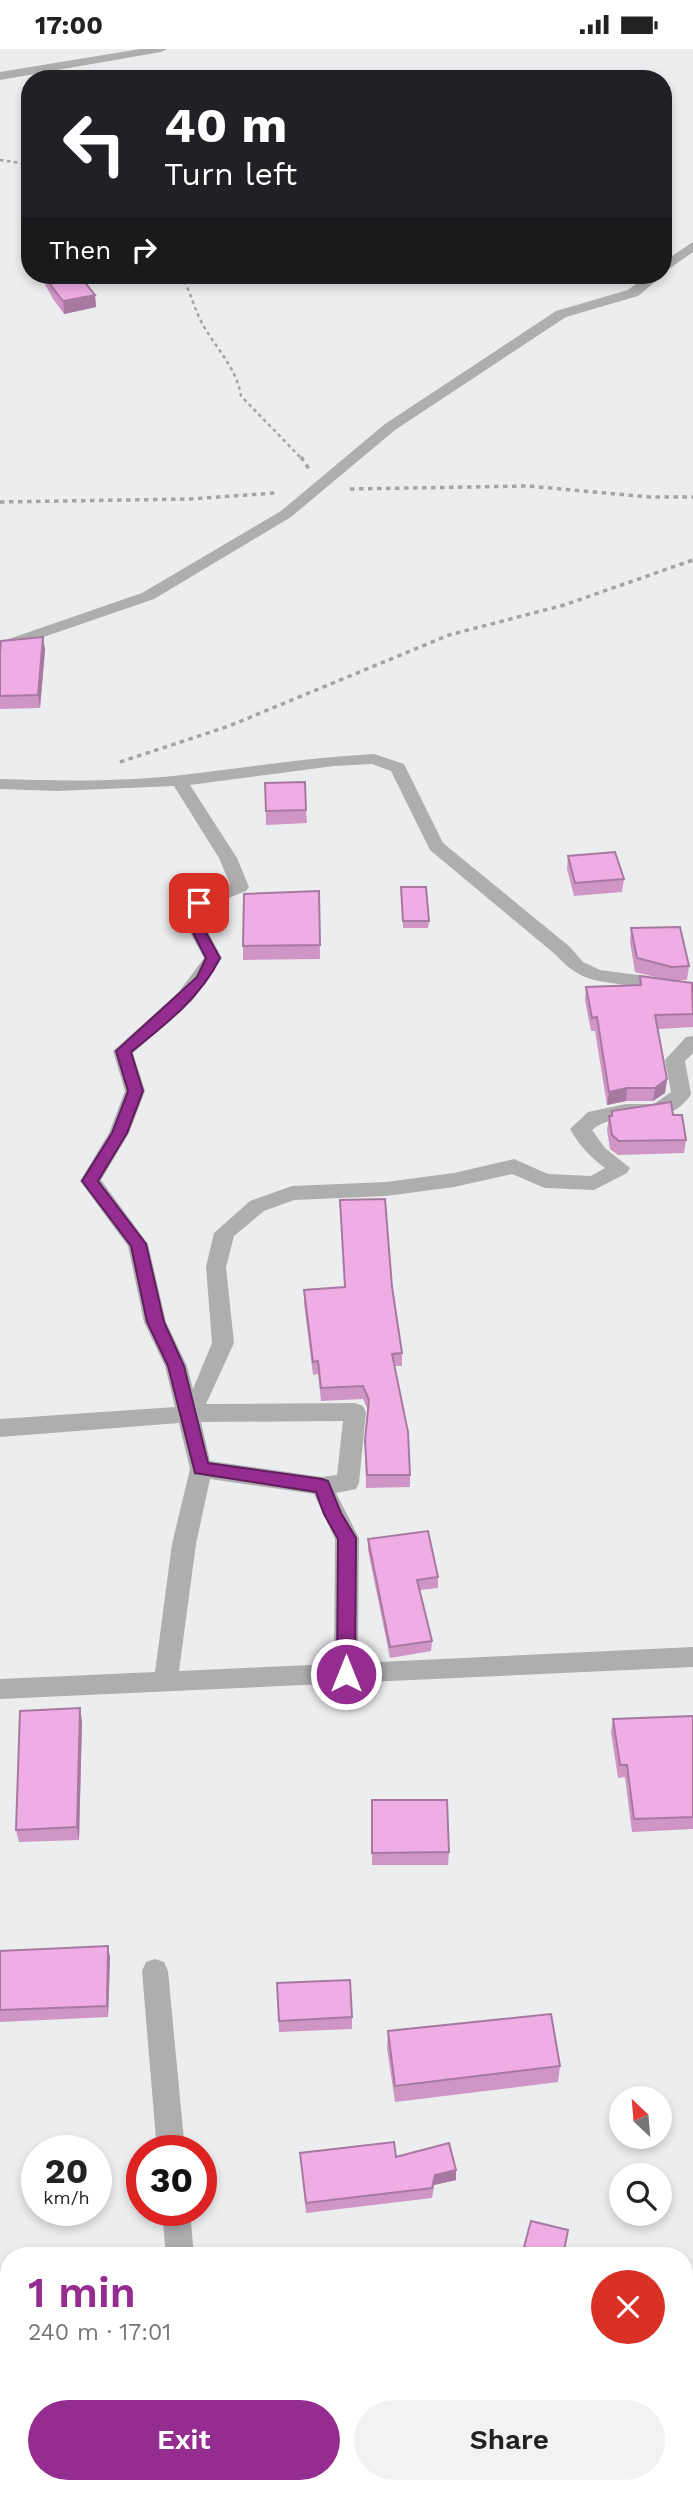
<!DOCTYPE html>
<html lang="en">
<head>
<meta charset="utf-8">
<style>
  :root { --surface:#fff; --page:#f2f2f2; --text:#222; --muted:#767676; --accent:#952c90 }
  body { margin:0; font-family:"Work Sans",sans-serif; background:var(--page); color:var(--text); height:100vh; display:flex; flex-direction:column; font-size:26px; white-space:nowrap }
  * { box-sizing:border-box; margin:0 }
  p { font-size:23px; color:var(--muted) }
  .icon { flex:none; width:38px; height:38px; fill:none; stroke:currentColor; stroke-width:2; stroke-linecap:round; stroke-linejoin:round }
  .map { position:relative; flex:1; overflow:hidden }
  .sheet { position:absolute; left:0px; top:2198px; width:693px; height:247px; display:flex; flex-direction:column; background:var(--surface); border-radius:28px 28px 0 0; box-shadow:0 4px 10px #0003 }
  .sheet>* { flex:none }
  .hud { position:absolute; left:21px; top:21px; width:651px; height:214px; border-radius:28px; box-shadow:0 4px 10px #0003; background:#202124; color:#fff; overflow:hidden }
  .needle { width:46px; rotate:334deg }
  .fabs { position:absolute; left:609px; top:2037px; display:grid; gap:14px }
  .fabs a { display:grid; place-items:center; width:63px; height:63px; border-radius:50%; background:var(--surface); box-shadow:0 4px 10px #0003; font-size:35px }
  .speed { position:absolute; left:21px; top:2086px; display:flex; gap:14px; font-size:35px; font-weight:700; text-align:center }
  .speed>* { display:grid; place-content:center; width:91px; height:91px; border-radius:50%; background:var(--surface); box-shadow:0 4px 10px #0003; line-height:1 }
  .speed small { font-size:18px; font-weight:400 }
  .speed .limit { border:10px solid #d22; background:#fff; color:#111 }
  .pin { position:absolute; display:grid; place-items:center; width:60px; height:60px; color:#fff; margin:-30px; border-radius:14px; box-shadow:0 4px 10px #0006 }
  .me { position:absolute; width:77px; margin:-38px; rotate:0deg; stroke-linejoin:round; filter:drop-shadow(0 0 5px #0008) }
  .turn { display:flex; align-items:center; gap:24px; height:147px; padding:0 28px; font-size:32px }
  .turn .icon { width:91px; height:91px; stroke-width:2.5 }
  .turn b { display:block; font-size:49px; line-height:60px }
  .then { display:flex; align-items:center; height:66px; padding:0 28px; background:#0003; gap:14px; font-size:26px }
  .round { display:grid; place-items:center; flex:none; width:74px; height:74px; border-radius:37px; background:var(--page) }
  .overview { display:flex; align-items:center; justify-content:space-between; height:119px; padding:0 28px }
  h1 { font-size:42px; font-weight:600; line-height:52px; color:var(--accent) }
  .cta { display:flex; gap:14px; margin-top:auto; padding:14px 28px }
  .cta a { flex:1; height:80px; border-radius:42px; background:var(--accent); color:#fff; font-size:28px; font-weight:600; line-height:80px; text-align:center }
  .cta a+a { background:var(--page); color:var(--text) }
  .status { display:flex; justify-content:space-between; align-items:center; height:49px; padding:0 35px; background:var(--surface); direction:ltr }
  .status svg { height:19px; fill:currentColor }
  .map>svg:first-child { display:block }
</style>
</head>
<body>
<div class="status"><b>17:00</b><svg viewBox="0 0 49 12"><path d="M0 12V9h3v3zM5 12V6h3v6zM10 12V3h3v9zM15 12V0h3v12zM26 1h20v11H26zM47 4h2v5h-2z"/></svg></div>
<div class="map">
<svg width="693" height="2444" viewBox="0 0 693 2444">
  <rect width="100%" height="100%" fill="#ecedef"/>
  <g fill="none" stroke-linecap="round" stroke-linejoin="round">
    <path stroke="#a3a3a5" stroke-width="2.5" stroke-dasharray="3.5 3.5" stroke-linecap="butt" d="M 0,111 L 20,114 L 30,120
      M 181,226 C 191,243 194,260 203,276 C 216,299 237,320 241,347 L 302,410"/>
    <path stroke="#a3a3a5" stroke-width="3.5" stroke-dasharray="4.5 4.5" stroke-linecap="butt" d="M 301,408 L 309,420
      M 350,440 L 528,437 L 649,448 L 693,448
      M 0,453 L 190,450 L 275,444
      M 120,713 L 229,677 L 449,586 L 564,556 L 693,511"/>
    <path fill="#afaeae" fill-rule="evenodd" d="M 140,0 L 167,0 L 161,3 L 0,31 L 0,23 Z
      M 693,193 L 693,203 L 663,224 L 663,213 Z
      M 648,226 L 663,226 L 638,247 L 566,268 L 395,381 L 291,468 L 154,550 L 0,603 L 0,593 L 142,544 L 281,462 L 385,375 L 556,262 L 628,241 Z
      M 374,705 L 404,715 L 443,794 L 570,898 L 583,913 L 600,921 L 646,927 L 670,934 L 693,933 L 693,945 C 675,946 662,942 645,939 C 607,931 584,938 556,906 L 430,801 L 391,722 L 372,715 L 334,717 L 190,736 L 237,809 L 249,838 L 246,842 L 208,857 L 205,878 L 222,909 L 192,952 L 133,1004 L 145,1042 L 129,1084 L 101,1131 L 148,1195 L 166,1273 L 187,1317 L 193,1340 L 212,1294 L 206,1218 L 214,1184 L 250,1152 L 292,1137 L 386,1133 L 454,1124 L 514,1110 L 548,1125 L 591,1127 L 605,1119 C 590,1108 579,1096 570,1080 L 588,1063 L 626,1055 L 654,1055 L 671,1043 L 665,1011 L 686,988 L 693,987 L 693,1004 L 685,1012 L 691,1045 C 668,1083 621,1057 592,1081 L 605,1099 L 630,1119 L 627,1124 L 594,1141 L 545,1139 L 512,1125 L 454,1138 L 386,1147 L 294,1151 L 264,1162 L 234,1187 L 226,1218 L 234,1294 L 206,1355 L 355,1354 L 363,1357 L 366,1363 L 359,1434 L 356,1440 L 336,1444 L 359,1489 L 358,1614 L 693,1598 L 693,1618 L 0,1650 L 0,1630 L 155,1623 L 172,1495 L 190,1420 L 179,1374 L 0,1388 L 0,1370 L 175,1358 L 165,1317 L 144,1273 L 128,1197 L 80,1132 L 109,1084 L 125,1042 L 113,1002 L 178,944 L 204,909 L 187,878 L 193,850 L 230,835 L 219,809 L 174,737 L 57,742 L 0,740 L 0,730 C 60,732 122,733 182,726 C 246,719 310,708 374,705 ZM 343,1372 L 337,1426 L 322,1428 L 210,1412 L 201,1373 ZM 210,1430 L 314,1445 L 335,1490 L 334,1615 L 179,1622 L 196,1495 Z
      M 155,1910 L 164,1913 L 168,1922 L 185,2102 L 157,2102 L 142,1922 L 146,1913 Z
      M 162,2161 L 190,2161 L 194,2207 L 166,2207 Z
      M 693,2377 L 693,2407 L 684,2408 L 684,2378 Z
      M 183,2436 L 285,2436 L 282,2444 L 180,2444 Z"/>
  </g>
  <path fill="#ce95c5" d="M 40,226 L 79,226 L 95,246 L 96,258 L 64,265 L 53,250 Z
    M 43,588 L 45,601 L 40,659 L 0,660 L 0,604 Z
    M 265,734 L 306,761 L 307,774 L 266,776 Z
    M 568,807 L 624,830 L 622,843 L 574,847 L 567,820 Z
    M 401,838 L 429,872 L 428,879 L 403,879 Z
    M 319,842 L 320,910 L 243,911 L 243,897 Z
    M 631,879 L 689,917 L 687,931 L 671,931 L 693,938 L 693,978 L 658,980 L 667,1030 L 665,1044 L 653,1052 L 626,1052 L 607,1056 L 595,982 L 591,982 L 585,951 L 586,938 L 639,936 L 640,927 L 668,931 L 635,923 L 630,893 Z
    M 612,1062 L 673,1066 L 686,1091 L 684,1104 L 618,1106 L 610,1100 L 607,1081 L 609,1067 L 611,1067 Z
    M 340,1151 L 392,1238 L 402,1304 L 402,1317 L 394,1317 L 410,1426 L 410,1438 L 366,1439 L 365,1391 L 368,1361 L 363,1350 L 321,1352 L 318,1325 L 313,1326 L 304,1254 L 304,1241 L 345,1238 Z
    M 368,1490 L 438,1528 L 438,1539 L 420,1541 L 432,1592 L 431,1602 L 390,1609 L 368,1501 Z
    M 693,1667 L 693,1780 L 632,1783 L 625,1728 L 618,1729 L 611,1683 L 613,1670 Z
    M 82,1672 L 79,1791 L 19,1793 L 16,1781 Z
    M 372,1751 L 449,1803 L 448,1816 L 372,1816 Z
    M 108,1897 L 110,1909 L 108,1968 L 0,1973 L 0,1902 Z
    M 277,1934 L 352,1968 L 352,1980 L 279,1983 Z
    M 388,1982 L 560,2017 L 558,2033 L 395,2053 L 387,1999 Z
    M 300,2104 L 396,2108 L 456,2121 L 456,2131 L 434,2136 L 432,2149 L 306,2164 Z
    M 524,2198 L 563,2207 L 534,2207 L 524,2204 Z"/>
  <path fill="#a879a0" d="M 95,246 L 96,258 L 64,265 L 63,252 Z
    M 43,588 L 45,601 L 40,659 L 38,646 Z
    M 667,1030 L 665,1044 L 653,1052 L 655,1039 Z
    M 627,1039 L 626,1052 L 607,1056 L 609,1043 Z
    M 80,1659 L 82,1672 L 79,1791 L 77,1778 Z
    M 108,1897 L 110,1909 L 108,1968 L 107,1957 Z
    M 456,2121 L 456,2131 L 434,2136 L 432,2149 L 435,2126 Z"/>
  <path fill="#f0ade5" stroke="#a879a0" stroke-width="2" d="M 45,226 L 79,226 L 95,246 L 63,252 L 52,238 Z
    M 43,588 L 38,646 L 0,647 L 0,604 L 1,592 Z
    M 305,733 L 306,761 L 266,762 L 265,734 Z
    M 615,803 L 624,830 L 575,834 L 568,807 Z
    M 401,838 L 426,838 L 429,872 L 403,872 Z
    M 319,842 L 320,896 L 243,897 L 244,845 Z
    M 680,878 L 689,917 L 672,918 L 637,909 L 631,879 Z
    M 640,927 L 692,934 L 693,965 L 655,966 L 667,1030 L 655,1039 L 627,1039 L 609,1043 L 597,968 L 592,969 L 586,938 L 641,936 Z
    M 671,1053 L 673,1066 L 682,1066 L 686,1091 L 619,1092 L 612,1086 L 609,1067 L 612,1067 L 612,1062 Z
    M 385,1150 L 392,1238 L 402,1304 L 392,1305 L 408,1383 L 410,1426 L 367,1426 L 365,1391 L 369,1351 L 363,1337 L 321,1339 L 318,1312 L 313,1313 L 304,1241 L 345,1238 L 340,1151 Z
    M 428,1482 L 438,1528 L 417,1531 L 432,1592 L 390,1598 L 368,1490 Z
    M 80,1659 L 77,1778 L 16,1781 L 20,1662 Z
    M 693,1667 L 693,1768 L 634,1770 L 627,1716 L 620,1716 L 613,1670 Z
    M 372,1751 L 447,1751 L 449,1803 L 372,1804 Z
    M 108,1897 L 107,1957 L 0,1961 L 0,1902 Z
    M 350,1931 L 352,1968 L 279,1972 L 277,1934 Z
    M 551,1965 L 560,2017 L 395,2037 L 388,1982 Z
    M 394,2093 L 396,2108 L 449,2094 L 456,2121 L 435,2126 L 432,2139 L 306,2154 L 300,2104 Z
    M 531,2172 L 568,2181 L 563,2207 L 554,2207 L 524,2198 Z"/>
  <path fill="#952c90" stroke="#611d5e" stroke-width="2" d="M 199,850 L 206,854 L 203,878 L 220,909 C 201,948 165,976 131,1003 L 143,1042 L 127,1084 L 98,1132 L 146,1195 L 164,1273 L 184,1317 L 208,1414 L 322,1430 L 328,1432 L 341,1464 L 356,1489 L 355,1625 L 353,1630 L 346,1633 L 340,1630 L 337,1625 L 338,1490 L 324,1465 L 316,1443 L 195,1424 L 168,1317 L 147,1273 L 131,1197 L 82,1132 L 112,1084 L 128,1042 L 116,1002 L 197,928 L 206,909 L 190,878 L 192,854 Z"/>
</svg>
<div class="fabs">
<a><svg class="needle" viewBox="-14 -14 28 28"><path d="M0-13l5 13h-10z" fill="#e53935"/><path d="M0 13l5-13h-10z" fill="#767676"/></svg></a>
<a><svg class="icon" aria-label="search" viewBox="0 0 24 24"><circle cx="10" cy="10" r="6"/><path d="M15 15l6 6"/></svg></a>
</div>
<div class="speed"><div>20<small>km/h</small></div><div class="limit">30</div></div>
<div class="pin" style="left:199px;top:854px;background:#d93025"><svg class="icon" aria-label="arrive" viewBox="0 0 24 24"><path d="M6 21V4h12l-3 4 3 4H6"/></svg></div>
<svg class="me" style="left:346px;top:1625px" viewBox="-20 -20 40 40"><circle r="17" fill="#952c90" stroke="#fff" stroke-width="3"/><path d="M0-11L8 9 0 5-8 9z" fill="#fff"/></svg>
<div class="hud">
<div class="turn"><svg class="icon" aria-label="left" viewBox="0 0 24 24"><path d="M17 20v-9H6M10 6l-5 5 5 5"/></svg><div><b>40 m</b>Turn left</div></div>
<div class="then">Then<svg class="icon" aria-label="right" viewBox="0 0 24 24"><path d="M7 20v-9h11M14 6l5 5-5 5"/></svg></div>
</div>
<section class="sheet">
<div class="overview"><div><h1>1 min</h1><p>240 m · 17:01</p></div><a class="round" style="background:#d93025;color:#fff"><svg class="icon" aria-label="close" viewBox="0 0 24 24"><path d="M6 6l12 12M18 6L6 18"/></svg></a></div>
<div class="cta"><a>Exit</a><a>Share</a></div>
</section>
</div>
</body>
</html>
